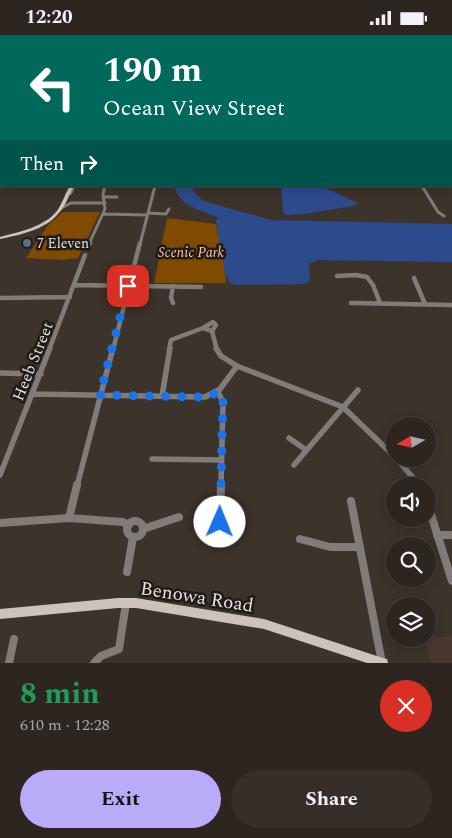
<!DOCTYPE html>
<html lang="en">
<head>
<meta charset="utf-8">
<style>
  :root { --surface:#2d2620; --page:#352e29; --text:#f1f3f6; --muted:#a7a5a5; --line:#48433e; --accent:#b9abf7 }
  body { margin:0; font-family:Spectral,serif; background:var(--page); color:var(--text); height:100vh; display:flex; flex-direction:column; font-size:19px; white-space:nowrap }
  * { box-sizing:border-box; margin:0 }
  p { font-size:16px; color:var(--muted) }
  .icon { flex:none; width:28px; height:28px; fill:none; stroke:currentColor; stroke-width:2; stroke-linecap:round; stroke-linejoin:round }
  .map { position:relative; height:628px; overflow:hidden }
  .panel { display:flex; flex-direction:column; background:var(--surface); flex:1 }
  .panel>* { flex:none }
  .top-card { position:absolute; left:0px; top:0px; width:452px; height:152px; box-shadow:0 2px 12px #0003,0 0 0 1px var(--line); background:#00695c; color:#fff; overflow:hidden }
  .needle { width:32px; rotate:261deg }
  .tools { position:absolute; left:386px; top:382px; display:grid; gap:10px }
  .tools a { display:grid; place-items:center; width:50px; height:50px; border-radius:50%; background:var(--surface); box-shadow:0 2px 12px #0003,0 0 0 1px var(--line); font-size:25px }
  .pin { position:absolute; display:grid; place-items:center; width:42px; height:42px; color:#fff; margin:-21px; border-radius:10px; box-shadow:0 2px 8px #0006 }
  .me { position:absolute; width:55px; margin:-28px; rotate:1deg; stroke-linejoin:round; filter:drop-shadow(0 0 4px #0008) }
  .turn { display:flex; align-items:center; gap:18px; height:105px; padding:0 20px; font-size:22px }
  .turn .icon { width:65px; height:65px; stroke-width:2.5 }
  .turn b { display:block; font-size:35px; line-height:42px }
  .then { display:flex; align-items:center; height:48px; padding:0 20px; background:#0003; gap:10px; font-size:19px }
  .round { display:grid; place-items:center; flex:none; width:52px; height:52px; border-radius:26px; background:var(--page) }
  .head { display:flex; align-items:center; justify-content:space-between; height:85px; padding:0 20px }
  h1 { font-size:30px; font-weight:700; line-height:38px; color:#1e9e55 }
  .action { display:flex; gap:10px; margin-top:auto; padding:10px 20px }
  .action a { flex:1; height:58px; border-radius:30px; background:var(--accent); color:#111; font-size:20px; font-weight:700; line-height:58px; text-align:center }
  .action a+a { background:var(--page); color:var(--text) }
  .status { display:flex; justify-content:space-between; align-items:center; height:35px; padding:0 25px; background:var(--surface); direction:ltr }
  .status svg { height:14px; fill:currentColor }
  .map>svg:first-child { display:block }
</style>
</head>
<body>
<div class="status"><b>12:20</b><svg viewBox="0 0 49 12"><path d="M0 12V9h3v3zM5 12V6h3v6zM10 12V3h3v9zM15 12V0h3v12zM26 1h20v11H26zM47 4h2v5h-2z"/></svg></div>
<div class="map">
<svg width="452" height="628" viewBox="0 0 452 628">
  <rect width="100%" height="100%" fill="#3c332b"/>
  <path fill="#4a382f" d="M 428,601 L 452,602 L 452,628 L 431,628 L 425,604 L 428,604 Z"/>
  <path fill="#804a01" d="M 63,177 L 100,177 L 78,223 L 63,225 L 26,223 L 48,190 Z
    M 167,183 L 216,189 L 225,233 L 226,248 L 154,248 Z"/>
  <path fill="#2d4a8d" d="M 174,151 L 192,151 L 193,156 L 203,166 L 271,185 L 452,189 L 452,227 L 318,225 L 309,229 L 310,245 L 305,249 L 235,250 L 229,247 L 225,238 L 216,186 L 218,182 C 200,175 180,172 174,151 Z
    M 281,151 L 321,151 L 358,168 L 353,171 L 305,179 L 286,180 L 283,177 Z"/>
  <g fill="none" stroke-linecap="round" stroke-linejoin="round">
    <path stroke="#817c79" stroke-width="3" d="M 422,151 L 438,177 L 444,181
      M 67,159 L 71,158 L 74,151
      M 103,162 L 117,162
      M 61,173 L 71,168 L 105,168
      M 148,178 L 166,179 L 169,174
      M 103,179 L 147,180
      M 89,209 L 105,174 L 103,159 L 105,151
      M 140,209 L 155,151"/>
    <path stroke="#817c79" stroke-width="4.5" d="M 88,211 L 90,208
      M 337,241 L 356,240 L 367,242 L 373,250 L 380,268
      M 414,243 L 425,269
      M 130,246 L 140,208
      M 75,250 L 201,252
      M 173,251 L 171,263 L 173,268
      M 0,263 L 70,262
      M 351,268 L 452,270
      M 203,293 L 213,287 L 216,290 L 212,296
      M 49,315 L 85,220
      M 113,315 L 129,251
      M 169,315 L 171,305 L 203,293 L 212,296 L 217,315"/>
    <path stroke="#817c79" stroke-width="5.5" d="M 216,313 L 221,321 L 237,331
      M 0,338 L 41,339
      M 218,357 L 223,367 L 221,451
      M 32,359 L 205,362 L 220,354 L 237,331 L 343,372 L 395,422
      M 162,361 L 170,313
      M 289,403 L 306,415
      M 152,424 L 221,425
      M 397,424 L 420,451
      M 294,430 L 358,355
      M 0,440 L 50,313
      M 77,451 L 113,313"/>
    <path stroke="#817c79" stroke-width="8" d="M 351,466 L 382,628
      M 428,470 L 452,546
      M 69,483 L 77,450
      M127 494a8 8 0 1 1 16 0a8 8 0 1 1-16 0Z
      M 220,487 L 221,450
      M 0,488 L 69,483 L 123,487 L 129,490
      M 143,494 L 179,482
      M 437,500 L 452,500
      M 300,504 L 330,512 L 360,512
      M 127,537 L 133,502
      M 9,628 L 14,604
      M 94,628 L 101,621 L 119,614 L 126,568"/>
    <path fill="#cdc2bc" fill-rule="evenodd" d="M 70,151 L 74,151 C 69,160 65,172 58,179 C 45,195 19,200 0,204 L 0,202 C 19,197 44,192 57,176 C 62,169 65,159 70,151 Z
      M 118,563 L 136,563 L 264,584 L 383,623 L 387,624 L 388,628 L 367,628 L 264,594 L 136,573 L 118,573 L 0,584 L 0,574 Z"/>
  </g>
  <linearGradient id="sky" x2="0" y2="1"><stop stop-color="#211c18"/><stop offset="0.42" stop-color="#505055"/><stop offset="1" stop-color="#505055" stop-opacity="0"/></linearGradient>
  <rect width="452" height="151" fill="url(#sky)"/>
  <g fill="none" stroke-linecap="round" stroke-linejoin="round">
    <path stroke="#1a73e8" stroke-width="9" stroke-dasharray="0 16.2" d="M 128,251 L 100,360 L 198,362 L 212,360 L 218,357 L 223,367 L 220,487"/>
  </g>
  <circle fill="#5c6f8a" stroke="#1f1b18" stroke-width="2" cx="27" cy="208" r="5"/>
  <g text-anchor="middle" stroke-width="5" stroke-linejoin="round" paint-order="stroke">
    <g font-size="14" fill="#e6e0db" stroke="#1f1b18" text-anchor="start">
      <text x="37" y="213">7 Eleven</text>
    </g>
    <g font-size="14" font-style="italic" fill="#ffca99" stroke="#1f1b18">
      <text x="191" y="222">Scenic Park</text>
    </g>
    <g font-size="16" fill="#e6e0db" stroke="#1f1b18">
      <text transform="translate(32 326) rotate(-68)" y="6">Heeb Street</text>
    </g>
    <g font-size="19" fill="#e6e0db" stroke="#1f1b18">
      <text transform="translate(197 561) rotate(9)" y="7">Benowa Road</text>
    </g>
  </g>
</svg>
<div class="tools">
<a><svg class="needle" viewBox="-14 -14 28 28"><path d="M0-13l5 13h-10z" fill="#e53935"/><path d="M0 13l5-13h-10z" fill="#a7a5a5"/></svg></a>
<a><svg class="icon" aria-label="sound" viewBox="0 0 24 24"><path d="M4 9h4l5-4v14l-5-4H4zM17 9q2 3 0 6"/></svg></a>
<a><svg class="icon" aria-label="search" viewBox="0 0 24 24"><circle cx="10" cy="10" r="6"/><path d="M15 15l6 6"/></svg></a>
<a><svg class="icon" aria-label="layers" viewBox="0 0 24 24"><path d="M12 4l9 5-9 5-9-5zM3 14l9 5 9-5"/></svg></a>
</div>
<div class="pin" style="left:128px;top:251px;background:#d93025"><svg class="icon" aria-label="arrive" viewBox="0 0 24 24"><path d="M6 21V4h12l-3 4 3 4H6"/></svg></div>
<svg class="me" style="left:220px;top:487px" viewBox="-20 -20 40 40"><circle r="19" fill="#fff"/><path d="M0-13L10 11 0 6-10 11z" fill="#1a73e8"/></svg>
<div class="top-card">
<div class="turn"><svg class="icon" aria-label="left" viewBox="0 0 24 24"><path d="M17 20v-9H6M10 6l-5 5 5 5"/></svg><div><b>190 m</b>Ocean View Street</div></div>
<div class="then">Then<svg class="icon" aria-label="right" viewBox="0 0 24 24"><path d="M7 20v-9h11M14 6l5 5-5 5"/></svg></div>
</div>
</div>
<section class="panel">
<div class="head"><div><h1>8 min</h1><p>610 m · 12:28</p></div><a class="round" style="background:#d93025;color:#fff"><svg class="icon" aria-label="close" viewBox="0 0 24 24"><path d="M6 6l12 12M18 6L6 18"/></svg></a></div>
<div class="action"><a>Exit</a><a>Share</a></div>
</section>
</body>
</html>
